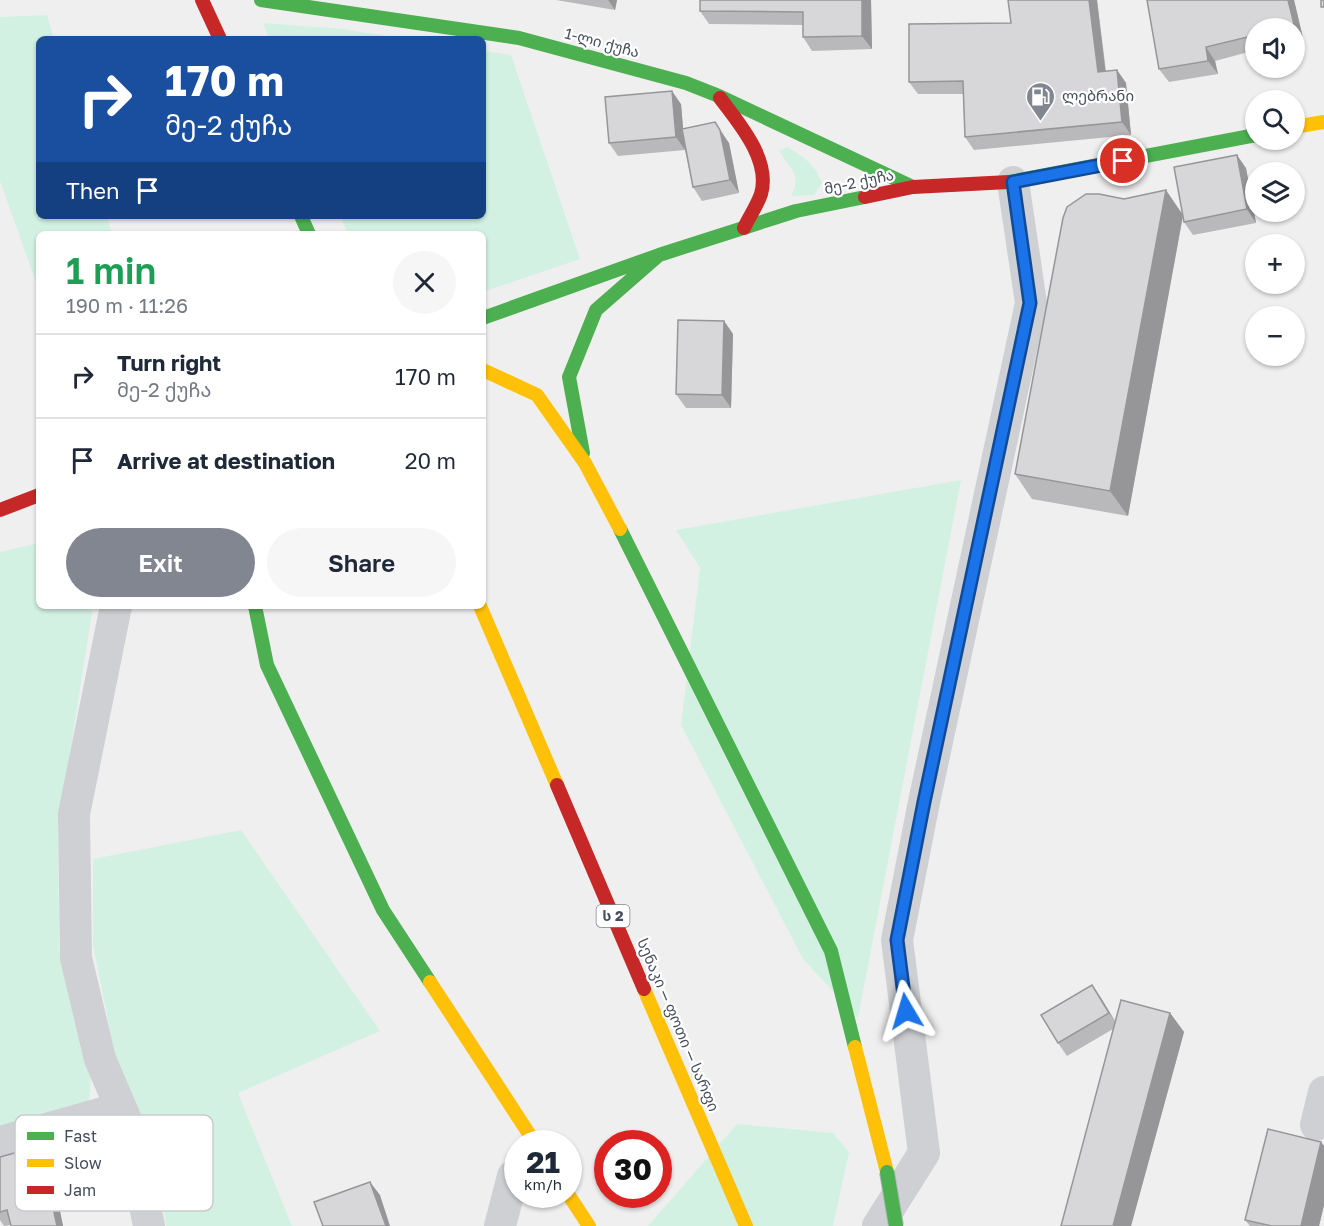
<!DOCTYPE html>
<html lang="en">
<head>
<meta charset="utf-8">
<style>
  :root { --surface:#fff; --page:#f6f6f7; --text:#1f2937; --muted:#747a83; --line:#e0e1e3; --accent:#828690 }
  body { margin:0; font-family:"Golos Text","Noto Sans Georgian",sans-serif; background:var(--page); color:var(--text); height:100vh; display:flex; flex-direction:column; font-size:22px; white-space:nowrap }
  * { box-sizing:border-box; margin:0 }
  p { font-size:20px; color:var(--muted) }
  .icon { flex:none; width:33px; height:33px; fill:none; stroke:currentColor; stroke-width:2; stroke-linecap:round; stroke-linejoin:round }
  .map { position:relative; flex:1; overflow:hidden }
  .panel { position:absolute; left:36px; top:231px; width:450px; height:378px; display:flex; flex-direction:column; background:var(--surface); border-radius:9px; box-shadow:0 2px 4px #0004 }
  .panel>* { flex:none }
  .guide { position:absolute; left:36px; top:36px; width:450px; height:183px; border-radius:9px; box-shadow:0 2px 4px #0004; background:#1a4fa0; color:#fff; overflow:hidden }
  .fabs { position:absolute; left:1245px; top:18px; display:grid; gap:12px }
  .fabs a { display:grid; place-items:center; width:60px; height:60px; border-radius:50%; background:var(--surface); box-shadow:0 2px 4px #0004; font-size:30px }
  .speed { position:absolute; left:504px; top:1130px; display:flex; gap:12px; font-size:30px; font-weight:700; text-align:center }
  .speed>* { display:grid; place-content:center; width:78px; height:78px; border-radius:50%; background:var(--surface); box-shadow:0 2px 4px #0004; line-height:1 }
  .speed small { font-size:15px; font-weight:400 }
  .speed .limit { border:9px solid #d22; background:#fff; color:#111 }
  .pin { position:absolute; display:grid; place-items:center; width:51px; height:51px; color:#fff; margin:-26px; border:3px solid #fff; border-radius:50%; box-shadow:0 2px 6px #0007 }
  .me { position:absolute; width:66px; margin:-33px; rotate:353deg; stroke-linejoin:round; filter:drop-shadow(0 0 4px #0008) }
  .turn { display:flex; align-items:center; gap:21px; height:126px; padding:0 30px; font-size:27px }
  .turn .icon { width:78px; height:78px; stroke-width:2.5 }
  .turn b { display:block; font-size:42px; line-height:51px }
  .then { display:flex; align-items:center; height:57px; padding:0 30px; background:#0003; gap:12px; font-size:22px }
  .round { display:grid; place-items:center; flex:none; width:63px; height:63px; border-radius:32px; background:var(--page) }
  .summary { display:flex; align-items:center; justify-content:space-between; height:102px; padding:0 30px }
  h1 { font-size:36px; font-weight:600; line-height:45px; color:#1e9e55 }
  .action { display:flex; gap:12px; margin-top:auto; padding:12px 30px }
  .action a { flex:1; height:69px; border-radius:36px; background:var(--accent); color:#fff; font-size:24px; font-weight:600; line-height:69px; text-align:center }
  .action a+a { background:var(--page); color:var(--text) }
  ul { padding:0; list-style:none }
  li { display:flex; align-items:center; gap:18px; height:84px; padding:0 30px; border-top:2px solid var(--line) }
  li div { flex:1 }
  li b { display:block; font-size:22px }
  li em { font-style:normal }
  .map>svg:first-child { display:block }
</style>
</head>
<body>
<div class="map">
<svg width="1324" height="1226" viewBox="0 0 1324 1226">
  <rect width="100%" height="100%" fill="#f0efef"/>
  <path fill="#d2f1e3" d="M 47,15 L 54,39 L 39,39 L 39,216 L 107,216 L 112,234 L 39,234 L 39,284 L 37,285 L 0,181 L 0,17 Z
    M 263,23 L 343,29 L 405,39 L 269,39 Z
    M 483,51 L 511,55 L 580,259 L 483,292 L 483,234 L 348,234 L 340,216 L 483,216 Z
    M 787,147 C 805,158 813,162 822,183 L 814,195 L 791,196 C 802,176 791,169 779,151 Z
    M 961,480 L 858,1018 L 803,959 L 681,725 L 700,568 L 676,530 Z
    M 39,543 L 39,606 L 93,606 L 58,829 L 59,950 L 91,1075 L 89,1105 L 0,1131 L 0,552 Z
    M 241,830 L 380,1031 L 238,1093 L 292,1226 L 166,1226 L 156,1149 L 114,1051 L 93,945 L 93,859 Z
    M 737,1124 L 833,1133 L 849,1152 L 833,1226 L 648,1226 Z"/>
  <g fill="none" stroke-linecap="round" stroke-linejoin="round">
    <path stroke="#ced0d4" stroke-width="32" d="M 116,606 L 74,814 L 76,958 L 100,1059 L 130,1129 L 149,1226
      M 1316,1125 L 1324,1092
      M 0,1142 L 121,1108
      M 500,1226 L 513,1176
      M 878,1226 L 924,1153 L 897,940 L 924,802 L 1031,303 L 1013,182"/>
    <path stroke="#4caf50" stroke-width="14" d="M 261,0 L 519,38 L 686,83 L 719,96 L 913,187
      M 1009,182 L 1256,135
      M 301,216 L 309,234
      M 483,318 L 659,255 L 796,211 L 865,197
      M 583,453 L 569,377 L 596,310 L 659,255
      M 620,529 L 831,951 L 855,1047
      M 255,606 L 267,665 L 383,910 L 430,982"/>
    <path stroke="#ffc107" stroke-width="14" d="M 1294,127 L 1324,122
      M 483,370 L 537,395 L 585,463 L 620,529
      M 480,606 L 557,785
      M 430,982 L 535,1143
      M 644,989 L 746,1226
      M 855,1047 L 887,1172
      M 568,1194 L 589,1226"/>
    <path stroke="#c62828" stroke-width="14" d="M 202,0 L 220,39
      M 720,98 C 739,123 771,160 761,194 C 757,206 749,217 744,228
      M 865,197 L 913,187 L 1009,182
      M 0,510 L 39,495
      M 557,785 L 644,989"/>
    <defs>
      <path id="fast-bridge" d="M 887,1172 L 896,1226"/>
    </defs>
    <use href="#fast-bridge" stroke="#b4b7bf" stroke-width="16" stroke-linecap="butt"/>
    <use href="#fast-bridge" stroke="#4caf50" stroke-width="14"/>
  </g>
  <path fill="#b9b9bb" d="M 556,0 L 617,0 L 615,10 Z
    M 700,0 L 871,0 L 872,49 L 812,51 L 803,37 L 803,25 L 709,24 L 700,11 Z
    M 1008,0 L 1097,0 L 1106,71 L 1117,70 L 1126,83 L 1131,135 L 974,150 L 965,137 L 963,94 L 918,94 L 909,82 L 1011,23 Z
    M 1147,0 L 1294,0 L 1303,38 L 1294,40 L 1294,28 L 1256,28 L 1256,50 L 1215,61 L 1218,74 L 1169,82 L 1159,69 Z
    M 681,104 L 683,129 L 729,143 L 739,193 L 702,201 L 693,187 L 685,150 L 618,156 L 609,143 Z
    M 1246,168 L 1256,223 L 1193,235 L 1184,222 L 1183,216 L 1128,516 L 1032,499 L 1015,474 L 1183,214 Z
    M 724,321 L 733,334 L 731,408 L 686,408 L 676,394 Z
    M 1101,998 L 1115,1022 L 1170,1013 L 1184,1032 L 1131,1226 L 1061,1226 L 1113,1029 L 1067,1056 L 1058,1043 Z
    M 1321,1142 L 1324,1146 L 1324,1205 L 1319,1226 L 1250,1226 L 1245,1220 Z
    M 0,1157 L 52,1158 L 66,1209 L 60,1211 L 63,1226 L 11,1226 L 11,1225 L 4,1226 L 0,1220 Z"/>
  <path fill="#969698" d="M 608,0 L 617,0 L 615,10 Z
    M 862,0 L 871,0 L 872,49 L 862,36 Z
    M 1089,0 L 1097,0 L 1107,85 L 1098,72 Z
    M 1288,0 L 1294,0 L 1303,38 L 1294,24 Z
    M 1206,47 L 1215,61 L 1218,74 L 1208,61 Z
    M 1117,70 L 1126,83 L 1131,135 L 1122,122 Z
    M 672,91 L 681,104 L 685,150 L 676,137 Z
    M 715,122 L 729,143 L 739,193 L 730,180 Z
    M 1237,155 L 1246,168 L 1256,223 L 1247,209 Z
    M 1166,190 L 1183,215 L 1128,516 L 1110,491 Z
    M 724,321 L 733,334 L 731,408 L 722,395 Z
    M 1092,985 L 1101,998 L 1118,1026 L 1109,1013 Z
    M 1170,1013 L 1184,1032 L 1131,1226 L 1113,1226 Z
    M 1321,1142 L 1324,1146 L 1324,1205 L 1319,1226 L 1301,1226 Z
    M 43,1145 L 52,1158 L 66,1209 L 57,1196 Z
    M 370,1182 L 380,1195 L 390,1226 L 386,1226 Z
    M 51,1198 L 60,1211 L 63,1226 L 57,1226 Z"/>
  <path fill="#d7d7d9" stroke="#969698" stroke-width="1.5" d="M 700,0 L 862,0 L 862,36 L 803,37 L 803,12 L 700,11 Z
    M 1008,0 L 1089,0 L 1098,72 L 1117,70 L 1122,122 L 965,137 L 963,81 L 909,82 L 909,24 L 1011,23 Z
    M 1147,0 L 1288,0 L 1294,24 L 1278,28 L 1256,28 L 1256,35 L 1206,47 L 1208,61 L 1159,69 Z
    M 1321,0 L 1324,0 L 1324,7 L 1321,7 Z
    M 672,91 L 676,137 L 609,143 L 605,97 Z
    M 715,122 L 720,130 L 730,180 L 693,187 L 682,129 Z
    M 1237,155 L 1247,209 L 1184,222 L 1174,167 Z
    M 1166,190 L 1110,491 L 1015,474 L 1063,218 L 1067,207 L 1086,194 L 1099,194 L 1124,199 Z
    M 678,320 L 724,321 L 722,395 L 676,394 Z
    M 1092,985 L 1109,1013 L 1058,1043 L 1041,1015 Z
    M 1121,1000 L 1170,1013 L 1113,1226 L 1061,1226 Z
    M 1268,1129 L 1321,1142 L 1301,1226 L 1272,1226 L 1245,1220 Z
    M 43,1145 L 57,1196 L 51,1198 L 57,1226 L 11,1226 L 7,1210 L 0,1212 L 0,1157 Z
    M 370,1182 L 386,1226 L 323,1226 L 314,1202 Z"/>
  <g fill="none" stroke-linecap="round" stroke-linejoin="round">
    <defs>
      <path id="route" d="M 906,1011 L 897,940 L 924,802 L 1030,303 L 1013,182 L 1123,161"/>
    </defs>
    <use href="#route" stroke="#114b97" stroke-width="15"/>
    <use href="#route" stroke="#1a73e8" stroke-width="10"/>
  </g>
  <defs>
    <symbol id="fuel-pin" viewBox="-11 -11 22 30"><path d="M0 17L-7.5 6A9.5 9.5 0 1 1 7.5 6Z" fill="#828690" stroke="#fff"/><path d="M-5.5-6h7V0h2V4h1.3V-2.5L3-4.5l.8-.8L6-3V5H2.5V1h-1V6h-7ZM-4.2-4.7v3.2H.2V-4.7Z" fill="#fff"/></symbol>
  </defs>
  <g fill-rule="evenodd">
    <use href="#fuel-pin" x="1024" y="80" width="33" height="45"/>
  </g>
  <g text-anchor="middle" stroke-width="4.5" stroke-linejoin="round" paint-order="stroke">
    <rect fill="#fff" stroke="#7e838e" stroke-width="1.5" x="596.5" y="905" width="33" height="22" rx="4.5"/>
    <g font-size="14" font-weight="bold" fill="#464e5d">
      <text x="613" y="921">ს 2</text>
    </g>
    <g font-size="15" fill="#464e5d" stroke="#fff">
      <text transform="translate(602 43) rotate(15)" y="5">1-ლი ქუჩა</text>
      <text transform="translate(859 182) rotate(-12)" y="5">მე-2 ქუჩა</text>
      <text transform="translate(678 1025) rotate(67)" y="5">სენაკი — ფოთი — სარფი</text>
    </g>
    <g font-size="15" fill="#464e5d" stroke="#fff" text-anchor="start">
      <text x="1062" y="101">ლებრანი</text>
    </g>
  </g>
  <rect x="15" y="1115" width="198" height="96" rx="9" fill="#fff" stroke="#c8cace" stroke-width="1.5"/>
  <rect x="27" y="1132" width="27" height="8" fill="#4caf50"/>
  <rect x="27" y="1159" width="27" height="8" fill="#ffc107"/>
  <rect x="27" y="1186" width="27" height="8" fill="#c62828"/>
  <g font-size="16" fill="#464e5d">
    <text x="64" y="1142">Fast</text>
    <text x="64" y="1169">Slow</text>
    <text x="64" y="1196">Jam</text>
  </g>
</svg>
<div class="fabs">
<a><svg class="icon" aria-label="sound" viewBox="0 0 24 24"><path d="M4 9h4l5-4v14l-5-4H4zM17 9q2 3 0 6"/></svg></a>
<a><svg class="icon" aria-label="search" viewBox="0 0 24 24"><circle cx="10" cy="10" r="6"/><path d="M15 15l6 6"/></svg></a>
<a><svg class="icon" aria-label="layers" viewBox="0 0 24 24"><path d="M12 4l9 5-9 5-9-5zM3 14l9 5 9-5"/></svg></a>
<a>+</a>
<a>−</a>
</div>
<div class="speed"><div>21<small>km/h</small></div><div class="limit">30</div></div>
<div class="pin" style="left:1123px;top:161px;background:#d93025"><svg class="icon" aria-label="arrive" viewBox="0 0 24 24"><path d="M6 21V4h12l-3 4 3 4H6"/></svg></div>
<svg class="me" style="left:906px;top:1011px" viewBox="-20 -20 40 40"><path d="M0-17L14 15 0 8-14 15z" fill="#1a73e8" stroke="#fff" stroke-width="4"/></svg>
<div class="guide">
<div class="turn"><svg class="icon" aria-label="right" viewBox="0 0 24 24"><path d="M7 20v-9h11M14 6l5 5-5 5"/></svg><div><b>170 m</b>მე-2 ქუჩა</div></div>
<div class="then">Then<svg class="icon" aria-label="arrive" viewBox="0 0 24 24"><path d="M6 21V4h12l-3 4 3 4H6"/></svg></div>
</div>
<section class="panel">
<div class="summary"><div><h1>1 min</h1><p>190 m · 11:26</p></div><a class="round"><svg class="icon" aria-label="close" viewBox="0 0 24 24"><path d="M6 6l12 12M18 6L6 18"/></svg></a></div>
<ul>
<li><svg class="icon" aria-label="right" viewBox="0 0 24 24"><path d="M7 20v-9h11M14 6l5 5-5 5"/></svg><div><b>Turn right</b><p>მე-2 ქუჩა</p></div><em>170 m</em></li>
<li><svg class="icon" aria-label="arrive" viewBox="0 0 24 24"><path d="M6 21V4h12l-3 4 3 4H6"/></svg><div><b>Arrive at destination</b></div><em>20 m</em></li>
</ul>
<div class="action"><a>Exit</a><a>Share</a></div>
</section>
</div>
</body>
</html>
